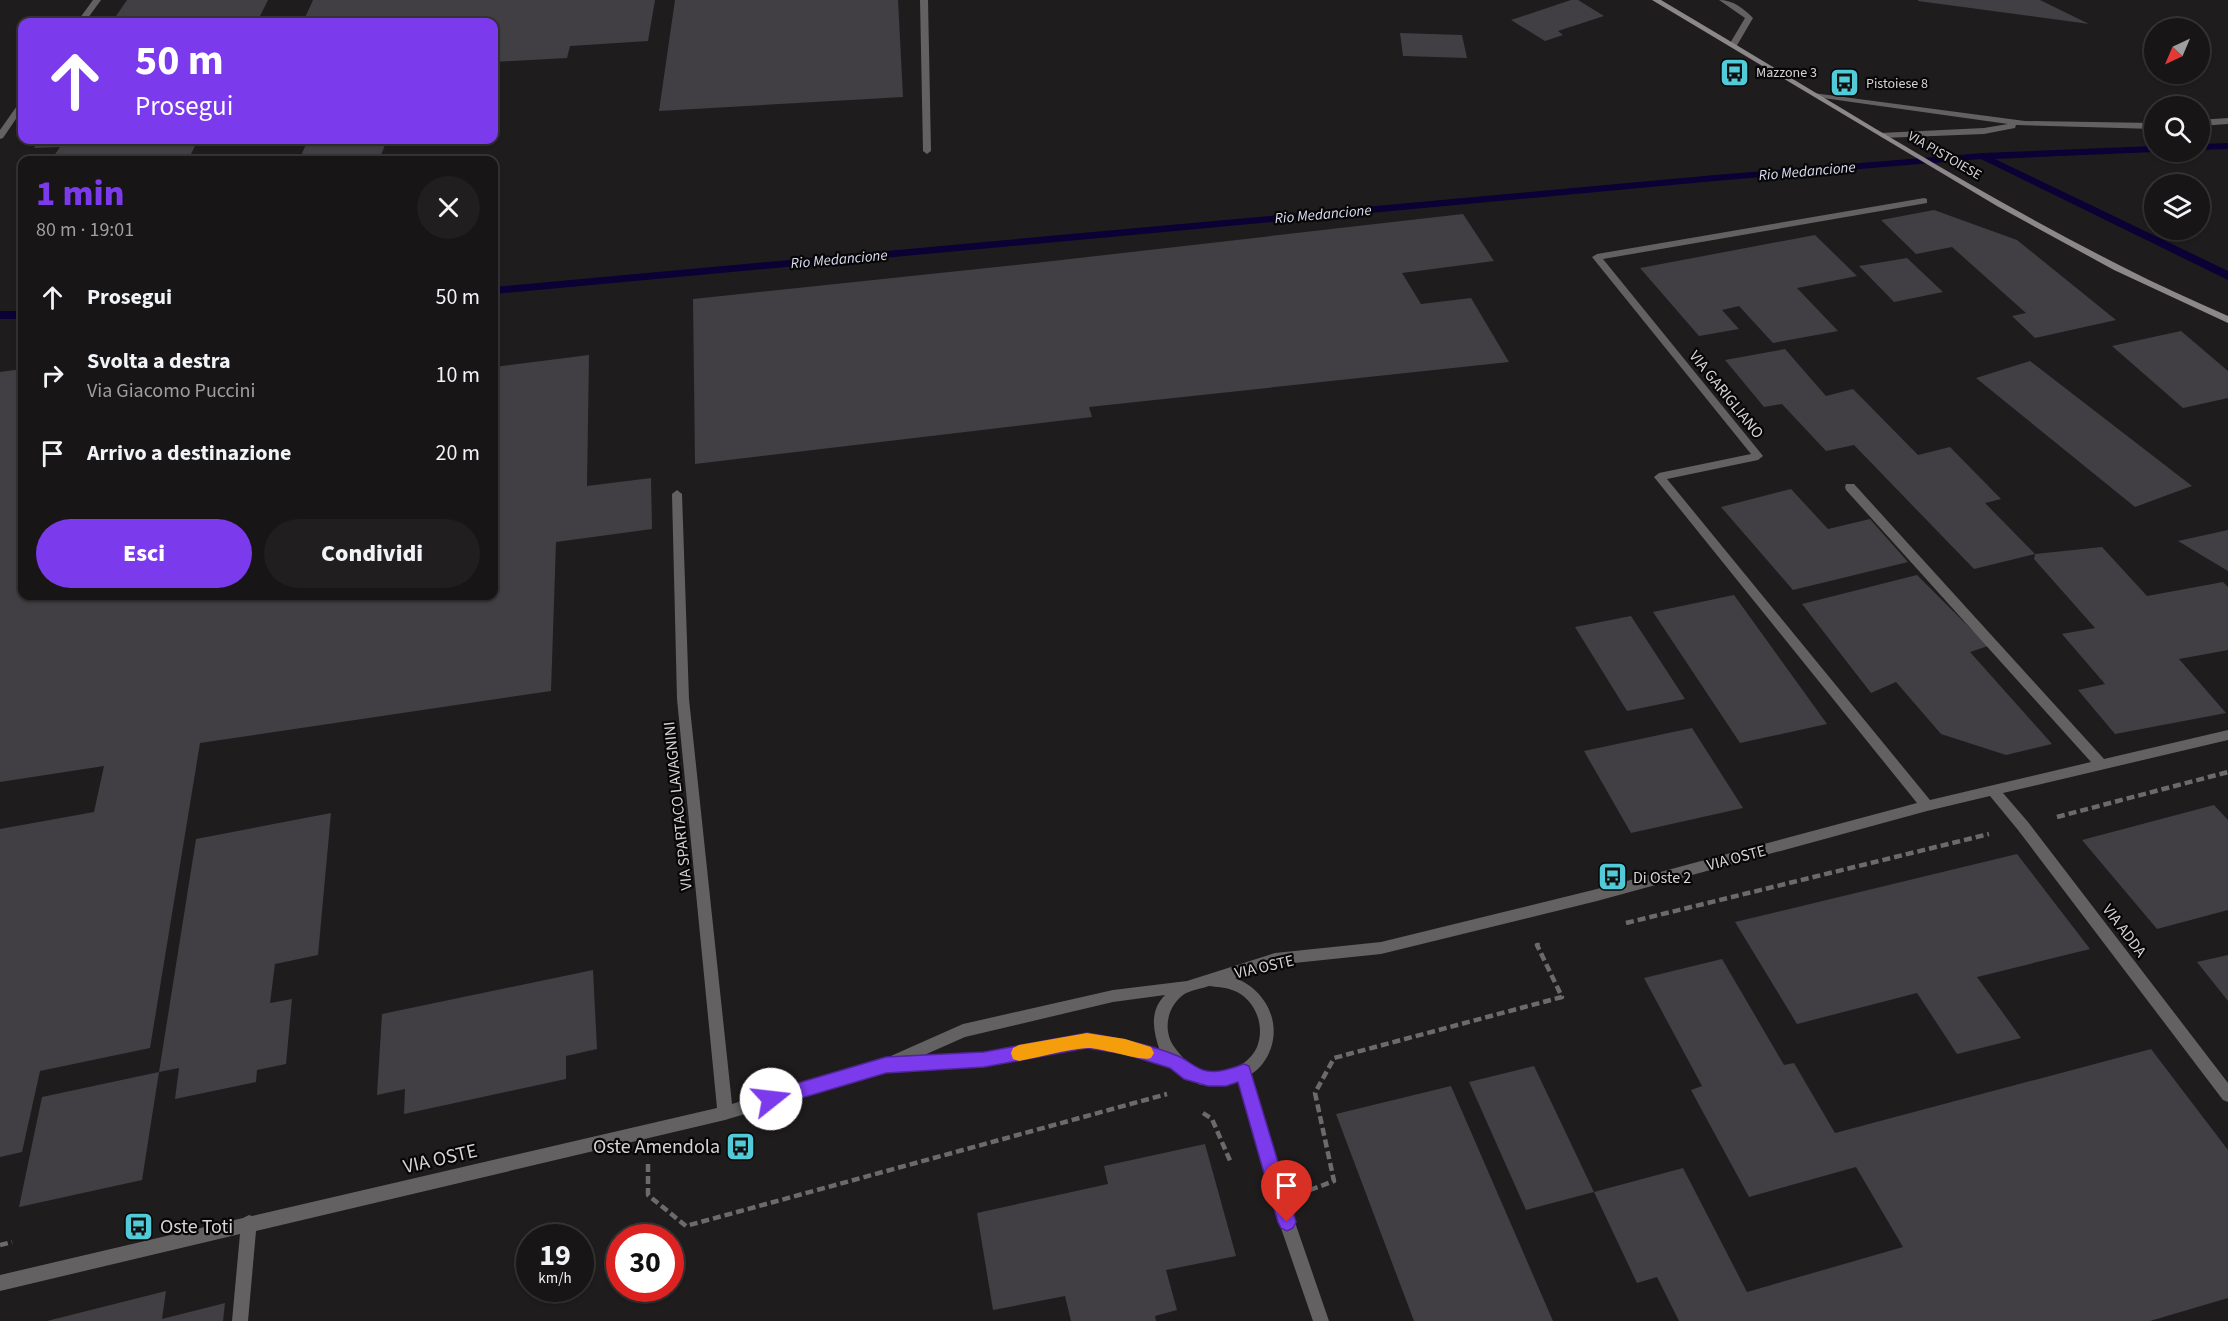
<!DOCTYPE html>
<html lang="it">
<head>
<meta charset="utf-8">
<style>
  :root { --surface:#171516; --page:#201e1f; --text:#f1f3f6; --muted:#9e9fa1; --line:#363435; --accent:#7c3aed }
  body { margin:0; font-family:"Source Sans 3",sans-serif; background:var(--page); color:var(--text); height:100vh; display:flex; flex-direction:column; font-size:22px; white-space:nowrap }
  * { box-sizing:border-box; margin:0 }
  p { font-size:20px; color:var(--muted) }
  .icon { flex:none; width:33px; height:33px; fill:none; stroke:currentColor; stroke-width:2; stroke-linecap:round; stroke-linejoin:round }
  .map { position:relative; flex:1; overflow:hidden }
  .side { position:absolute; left:18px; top:156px; width:480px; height:444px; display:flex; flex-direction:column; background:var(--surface); border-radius:12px; box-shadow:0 2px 4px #0004,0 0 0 2px var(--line) }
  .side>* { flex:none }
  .hud { position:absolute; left:18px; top:18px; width:480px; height:126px; border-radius:12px; box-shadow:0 2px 4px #0004,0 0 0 2px var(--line); background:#7c3aed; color:#fff; overflow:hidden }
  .needle { width:39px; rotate:224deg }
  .buttons { position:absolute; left:2144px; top:18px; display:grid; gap:12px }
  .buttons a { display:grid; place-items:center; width:66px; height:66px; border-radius:50%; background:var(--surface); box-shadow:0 2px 4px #0004,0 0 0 2px var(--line); font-size:30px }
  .speed { position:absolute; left:516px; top:1224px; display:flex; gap:12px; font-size:30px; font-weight:700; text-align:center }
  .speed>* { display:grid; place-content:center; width:78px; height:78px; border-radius:50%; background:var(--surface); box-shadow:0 2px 4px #0004,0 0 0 2px var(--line); line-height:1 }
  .speed small { font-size:15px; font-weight:400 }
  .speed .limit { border:9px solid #d22; background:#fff; color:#111 }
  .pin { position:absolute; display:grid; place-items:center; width:51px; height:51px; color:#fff; margin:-62px -26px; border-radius:50% 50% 50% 0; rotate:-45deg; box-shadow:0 0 6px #0007 }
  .pin .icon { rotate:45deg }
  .me { position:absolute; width:66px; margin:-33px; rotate:74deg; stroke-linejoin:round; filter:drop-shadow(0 0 4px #0008) }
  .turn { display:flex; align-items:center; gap:21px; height:126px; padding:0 18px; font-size:27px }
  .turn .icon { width:78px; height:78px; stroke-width:2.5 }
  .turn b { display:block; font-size:42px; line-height:51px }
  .round { display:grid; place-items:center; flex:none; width:63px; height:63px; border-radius:32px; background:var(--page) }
  .summary { display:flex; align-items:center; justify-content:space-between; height:102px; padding:0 18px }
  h1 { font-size:36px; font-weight:800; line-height:45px; color:var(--accent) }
  .primary-button { display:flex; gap:12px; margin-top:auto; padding:12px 18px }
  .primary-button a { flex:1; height:69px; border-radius:36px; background:var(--accent); color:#fff; font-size:24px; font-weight:800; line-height:69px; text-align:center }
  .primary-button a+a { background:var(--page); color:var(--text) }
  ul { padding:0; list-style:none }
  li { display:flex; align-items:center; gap:18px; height:78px; padding:0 18px }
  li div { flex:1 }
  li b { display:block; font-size:22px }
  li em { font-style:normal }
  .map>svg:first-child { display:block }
</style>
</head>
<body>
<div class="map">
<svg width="2228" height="1321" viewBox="0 0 2228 1321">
  <rect width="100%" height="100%" fill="#1f1c1e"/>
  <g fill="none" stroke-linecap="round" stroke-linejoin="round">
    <path fill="#0b0135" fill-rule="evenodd" d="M 2228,143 L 2228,149 L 2199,150 L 2199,144 Z
      M 2154,146 L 2154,152 L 2157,152 L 2154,152 L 1995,159 L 2228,271 L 2228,280 L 1981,159 L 1715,181 L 494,294 L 494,287 L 1715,175 L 1983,153 Z
      M 0,311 L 22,311 L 22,319 L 0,319 Z"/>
  </g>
  <path fill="#413f43" d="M 127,0 L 268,0 L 257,22 L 112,22 Z
    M 313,0 L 655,0 L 648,41 L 570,46 L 567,58 L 494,62 L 494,22 L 303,22 Z
    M 675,0 L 898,0 L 903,97 L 659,111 Z
    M 1571,0 L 1578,0 L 1604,16 L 1558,31 L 1563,35 L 1545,41 L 1511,20 Z
    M 1918,0 L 2040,0 L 2089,24 L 1918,1 Z
    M 1400,33 L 1462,35 L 1467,58 L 1403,56 Z
    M 39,140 L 198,140 L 188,160 L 51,160 L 60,147 L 34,148 Z
    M 308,140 L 387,140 L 379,160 L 299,160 Z
    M 1934,210 L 2017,240 L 2116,320 L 2035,338 L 2012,316 L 2026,313 L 1952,247 L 1916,254 L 1881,220 Z
    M 1463,214 L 1494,261 L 1402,273 L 1421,304 L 1471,298 L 1509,362 L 1089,407 L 1092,417 L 695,464 L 693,299 L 1044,262 Z
    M 1815,235 L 1857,276 L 1797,288 L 1838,331 L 1773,343 L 1739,306 L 1722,310 L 1739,329 L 1699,336 L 1640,268 Z
    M 1907,258 L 1943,292 L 1894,302 L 1859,266 Z
    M 2181,331 L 2228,371 L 2228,398 L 2183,408 L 2112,346 Z
    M 1785,349 L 1826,396 L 1853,389 L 1918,455 L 1950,447 L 2001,499 L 1985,503 L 2035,554 L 2102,547 L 2147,596 L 2223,582 L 2228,587 L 2228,650 L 2179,659 L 2226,713 L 2115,734 L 2078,690 L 2105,684 L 2062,634 L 2095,628 L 2034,559 L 2035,554 L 1974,569 L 1854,445 L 1826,451 L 1782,404 L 1764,407 L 1725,360 Z
    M 589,355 L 587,486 L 651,478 L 652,529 L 556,542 L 551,691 L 200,743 L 150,1048 L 40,1071 L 22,1152 L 0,1157 L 0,829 L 94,812 L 104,766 L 0,782 L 0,372 L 22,369 L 22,596 L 494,596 L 494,367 Z
    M 2030,361 L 2192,486 L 2135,507 L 1976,378 Z
    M 1791,489 L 1828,529 L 1870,519 L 1908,562 L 1793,590 L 1721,507 Z
    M 2228,530 L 2228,571 L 2178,541 Z
    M 1917,575 L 1988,646 L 1970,652 L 2052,744 L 2006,755 L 1941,734 L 1896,682 L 1871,693 L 1802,604 Z
    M 1734,595 L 1827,724 L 1740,743 L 1653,612 Z
    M 1631,616 L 1685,699 L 1627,711 L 1575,627 Z
    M 1692,728 L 1743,808 L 1631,833 L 1584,751 Z
    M 2214,805 L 2228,820 L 2228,910 L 2157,929 L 2082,840 Z
    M 331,813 L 318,955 L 275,964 L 270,1003 L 292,999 L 286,1064 L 257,1070 L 256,1082 L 175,1099 L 179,1068 L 159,1072 L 196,839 Z
    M 2017,854 L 2090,949 L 1977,977 L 2021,1038 L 1957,1054 L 1917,993 L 1797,1024 L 1735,922 Z
    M 2228,955 L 2228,1001 L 2197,962 Z
    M 1722,959 L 1784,1065 L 1794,1063 L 1835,1133 L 2151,1049 L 2228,1150 L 2228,1298 L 2150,1321 L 1679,1321 L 1657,1277 L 1637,1283 L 1594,1192 L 1683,1168 L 1747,1292 L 1903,1247 L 1856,1167 L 1749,1197 L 1691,1090 L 1702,1086 L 1644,978 Z
    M 593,970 L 597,1049 L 566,1056 L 566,1079 L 404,1114 L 405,1089 L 377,1095 L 382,1014 Z
    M 1534,1066 L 1594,1192 L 1526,1210 L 1469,1082 Z
    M 159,1072 L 142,1180 L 19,1207 L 42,1097 Z
    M 1451,1086 L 1543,1298 L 1553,1321 L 1414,1321 L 1336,1114 Z
    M 1205,1144 L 1236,1256 L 1166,1270 L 1177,1310 L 1155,1316 L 1156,1321 L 1071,1321 L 1065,1296 L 993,1310 L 977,1213 L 1108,1184 L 1104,1166 Z
    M 166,1291 L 162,1319 L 225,1303 L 223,1321 L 47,1321 Z"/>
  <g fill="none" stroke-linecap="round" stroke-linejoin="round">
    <path stroke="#6d6a6c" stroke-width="4.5" stroke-dasharray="8 4" stroke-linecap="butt" d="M 2057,817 L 2228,772
      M 1626,923 L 1989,834
      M 1203,1113 L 1212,1119 L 1231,1163
      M 648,1164 L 648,1195 L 686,1226 L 1167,1094
      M 1310,1190 L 1334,1181 L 1315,1093 L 1334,1058 L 1562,997 L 1537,945 L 1541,945
      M 0,1245 L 12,1242"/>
    <path fill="#636162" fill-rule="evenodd" d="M 1719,0 C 1733,0 1743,8 1753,18 L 1736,47 L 1729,45 L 1745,18 Z
      M 1813,93 L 2025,121 L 2154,123 L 2154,129 L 2016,125 L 2015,128 L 1984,134 L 1883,138 L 1879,135 L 1880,133 L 1984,128 L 2008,124 L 1816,97 L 1812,95 Z
      M 2228,118 L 2228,124 L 2199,126 L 2199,120 Z"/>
    <path fill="#636162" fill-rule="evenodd" d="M 93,0 L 101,0 L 85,22 L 77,22 Z
      M 920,0 L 928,0 L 931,151 L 927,154 L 923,151 Z
      M 19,103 L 22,103 L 22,110 L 3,138 L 0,139 L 0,130 Z
      M 1924,198 L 1927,199 L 1927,203 L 1603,259 L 1763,456 L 1758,460 L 1667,479 L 1930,800 L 2091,762 L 1846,490 L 1845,487 L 1846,484 L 1854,484 L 2104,759 L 2228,730 L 2228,740 L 2003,793 L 2028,822 L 2228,1083 L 2228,1102 L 2223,1100 L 2018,830 L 1990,796 L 1927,811 L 1597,901 L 1381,954 L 1275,965 L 1235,978 C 1267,990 1284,1026 1267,1057 C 1263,1064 1258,1070 1251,1074 L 1288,1202 L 1329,1321 L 1313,1321 L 1272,1202 L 1238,1080 L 1224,1086 L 1200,1085 L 1173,1068 L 1125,1053 L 1087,1048 L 984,1066 L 893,1072 L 890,1070 L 725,1120 L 256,1231 L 248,1321 L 232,1321 L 240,1234 L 0,1291 L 0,1275 L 243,1218 L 249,1215 L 252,1216 L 717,1108 L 677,699 L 672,494 L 677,490 L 682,494 L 689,699 L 732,1104 L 884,1059 L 963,1024 L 1113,990 L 1187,981 L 1275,953 L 1381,942 L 1597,889 L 1917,803 L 1654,477 L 1659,473 L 1751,454 L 1592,257 L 1597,254 ZM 1209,986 C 1216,987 1225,987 1232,990 C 1254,997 1266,1025 1257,1047 C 1249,1066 1222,1077 1203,1071 C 1191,1068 1182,1057 1175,1048 C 1162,1031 1167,1007 1183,995 C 1190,990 1201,989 1209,986 ZM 1165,995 C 1149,1011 1153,1031 1160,1051 L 1125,1039 L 1087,1034 L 984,1052 L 922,1056 L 965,1037 L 1113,1002 Z"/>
    <path fill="#8c888a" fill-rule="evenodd" d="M 1652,0 L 1661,0 C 1814,90 1963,186 2121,266 C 2156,284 2192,300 2228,316 L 2228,323 L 2114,270 L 1997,206 Z"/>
  </g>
  <path fill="#7c3aed" stroke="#51269a" stroke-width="1.5" d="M 1087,1033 C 1118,1038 1149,1044 1178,1056 C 1188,1060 1195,1069 1207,1071 C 1220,1073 1232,1068 1244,1064 L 1249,1066 L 1296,1222 L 1293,1228 L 1287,1231 L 1281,1228 L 1278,1222 L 1238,1082 L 1226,1086 L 1208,1086 L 1184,1079 L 1170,1068 L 1125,1054 L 1087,1048 L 984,1067 L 886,1073 L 771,1107 L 765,1105 L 763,1099 L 765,1093 L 771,1091 L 886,1057 L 984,1052 Z"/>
  <path fill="#f59e0b" d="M 1087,1033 L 1125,1039 L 1151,1047 L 1154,1053 L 1151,1058 C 1142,1062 1103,1048 1088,1048 C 1066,1049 1041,1057 1019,1061 L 1013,1059 L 1011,1053 L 1013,1048 L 1019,1045 Z"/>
  <defs>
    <symbol id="bus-square" viewBox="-11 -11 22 22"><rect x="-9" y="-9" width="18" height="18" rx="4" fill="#52cbd8" stroke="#080708"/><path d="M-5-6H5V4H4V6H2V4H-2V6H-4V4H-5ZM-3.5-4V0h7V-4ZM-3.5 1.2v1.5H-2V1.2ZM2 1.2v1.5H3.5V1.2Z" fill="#111"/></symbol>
  </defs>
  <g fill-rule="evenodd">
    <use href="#bus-square" x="1718" y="56" width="33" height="33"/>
    <use href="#bus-square" x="1828" y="66" width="33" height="33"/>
    <use href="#bus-square" x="1596" y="860" width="33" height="33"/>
    <use href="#bus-square" x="724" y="1130" width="33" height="33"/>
    <use href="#bus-square" x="122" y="1210" width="33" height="33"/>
  </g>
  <g text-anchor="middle" stroke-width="4.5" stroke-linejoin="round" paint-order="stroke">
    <g font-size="14" fill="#d5d3d5" stroke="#080708" text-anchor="start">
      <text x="1756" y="77">Mazzone 3</text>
      <text x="1866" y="88">Pistoiese 8</text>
    </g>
    <g font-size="14" fill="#d5d3d5" stroke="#080708">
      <text transform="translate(1945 155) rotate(30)" y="5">VIA PISTOIESE</text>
    </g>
    <g font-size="15" font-style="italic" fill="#dbdef4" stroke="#080708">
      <text transform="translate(1807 171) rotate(-5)" y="5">Rio Medancione</text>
      <text transform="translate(1323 214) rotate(-5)" y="5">Rio Medancione</text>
      <text transform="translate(839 259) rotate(-5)" y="5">Rio Medancione</text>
    </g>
    <g font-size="16" fill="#d5d3d5" stroke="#080708">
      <text transform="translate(1727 394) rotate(51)" y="6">VIA GARIGLIANO</text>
      <text transform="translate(677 806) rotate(-96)" y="6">VIA SPARTACO LAVAGNINI</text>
      <text transform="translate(1736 857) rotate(-15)" y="6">VIA OSTE</text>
      <text transform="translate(2125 930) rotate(53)" y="6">VIA ADDA</text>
      <text transform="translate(1264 966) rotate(-13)" y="6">VIA OSTE</text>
    </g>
    <g font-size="16" fill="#d5d3d5" stroke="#080708" text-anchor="start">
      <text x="1633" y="883">Di Oste 2</text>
    </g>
    <g font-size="20" fill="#d5d3d5" stroke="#080708" text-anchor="end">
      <text x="720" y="1153">Oste Amendola</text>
      <text x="160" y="1233" text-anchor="start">Oste Toti</text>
    </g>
    <g font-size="20" fill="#d5d3d5" stroke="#080708">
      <text transform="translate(440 1158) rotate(-13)" y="7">VIA OSTE</text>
    </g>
  </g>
</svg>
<div class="buttons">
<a><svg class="needle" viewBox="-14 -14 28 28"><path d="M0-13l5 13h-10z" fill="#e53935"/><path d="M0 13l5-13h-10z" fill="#9e9fa1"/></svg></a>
<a><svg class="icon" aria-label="search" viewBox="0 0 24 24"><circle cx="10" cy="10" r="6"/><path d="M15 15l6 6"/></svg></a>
<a><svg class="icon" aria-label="layers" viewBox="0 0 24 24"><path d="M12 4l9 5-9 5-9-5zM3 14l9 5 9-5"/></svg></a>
</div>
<div class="speed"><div>19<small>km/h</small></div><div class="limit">30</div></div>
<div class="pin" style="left:1287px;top:1222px;background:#d93025"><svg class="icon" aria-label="arrive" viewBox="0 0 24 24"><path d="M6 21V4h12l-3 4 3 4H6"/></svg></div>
<svg class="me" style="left:771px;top:1099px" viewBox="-20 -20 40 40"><circle r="19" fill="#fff"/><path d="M0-13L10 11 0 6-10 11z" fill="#7c3aed"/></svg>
<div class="hud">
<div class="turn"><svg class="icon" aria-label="ahead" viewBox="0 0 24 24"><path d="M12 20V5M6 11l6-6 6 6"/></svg><div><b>50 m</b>Prosegui</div></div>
</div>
<section class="side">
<div class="summary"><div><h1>1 min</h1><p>80 m · 19:01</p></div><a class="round"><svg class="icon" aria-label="close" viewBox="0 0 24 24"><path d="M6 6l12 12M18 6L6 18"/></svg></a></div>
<ul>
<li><svg class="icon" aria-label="ahead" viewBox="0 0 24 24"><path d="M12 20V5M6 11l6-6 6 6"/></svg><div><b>Prosegui</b></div><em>50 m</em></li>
<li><svg class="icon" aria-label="right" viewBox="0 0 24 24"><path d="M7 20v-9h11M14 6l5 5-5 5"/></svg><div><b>Svolta a destra</b><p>Via Giacomo Puccini</p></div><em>10 m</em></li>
<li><svg class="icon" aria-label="arrive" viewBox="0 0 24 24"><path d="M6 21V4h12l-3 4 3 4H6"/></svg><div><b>Arrivo a destinazione</b></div><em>20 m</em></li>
</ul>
<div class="primary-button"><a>Esci</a><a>Condividi</a></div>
</section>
</div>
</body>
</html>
